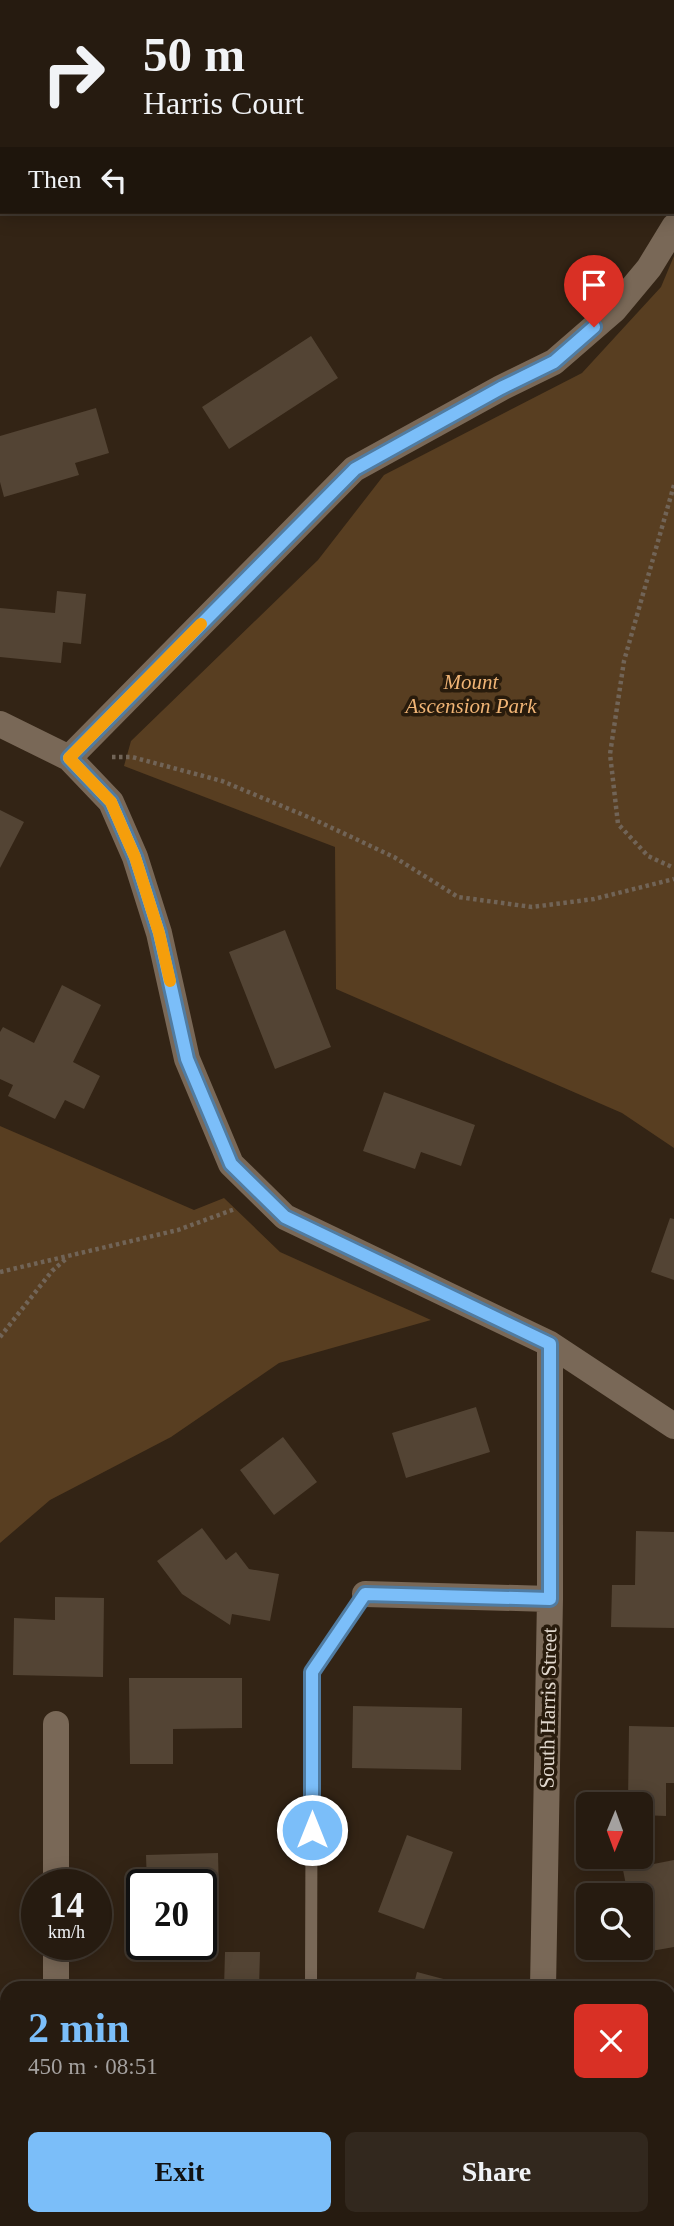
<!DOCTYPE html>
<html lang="en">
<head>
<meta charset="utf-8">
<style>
  :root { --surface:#261b10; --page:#32281e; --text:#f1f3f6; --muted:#a4a19f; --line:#423930; --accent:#7bbef9 }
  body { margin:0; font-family:Georgia,serif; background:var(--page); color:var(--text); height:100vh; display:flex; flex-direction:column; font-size:26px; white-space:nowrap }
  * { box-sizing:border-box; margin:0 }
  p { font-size:23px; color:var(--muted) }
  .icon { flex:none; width:38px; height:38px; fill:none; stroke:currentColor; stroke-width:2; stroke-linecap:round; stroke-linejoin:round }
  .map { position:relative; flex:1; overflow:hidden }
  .sheet { position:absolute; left:0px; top:1981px; width:676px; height:245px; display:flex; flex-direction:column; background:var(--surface); border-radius:21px 21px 0 0; box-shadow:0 4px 18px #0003,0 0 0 2px var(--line) }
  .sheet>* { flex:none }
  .guide { position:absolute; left:0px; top:0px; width:676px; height:214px; box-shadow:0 4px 18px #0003,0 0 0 2px var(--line); background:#261b10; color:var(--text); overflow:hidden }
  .needle { width:46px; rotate:181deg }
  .fabs { position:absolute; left:576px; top:1792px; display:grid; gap:14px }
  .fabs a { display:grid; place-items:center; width:77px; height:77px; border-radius:10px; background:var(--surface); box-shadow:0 4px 18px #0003,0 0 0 2px var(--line); font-size:35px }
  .speed { position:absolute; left:21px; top:1869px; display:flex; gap:14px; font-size:35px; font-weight:700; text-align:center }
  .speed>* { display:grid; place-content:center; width:91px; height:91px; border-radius:50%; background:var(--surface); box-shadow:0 4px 18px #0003,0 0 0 2px var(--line); line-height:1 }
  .speed small { font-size:18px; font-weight:400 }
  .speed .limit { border:4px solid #111; border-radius:10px; background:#fff; color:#111 }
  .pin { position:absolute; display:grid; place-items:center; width:60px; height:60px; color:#fff; margin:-72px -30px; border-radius:50% 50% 50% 0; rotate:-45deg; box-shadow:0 0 7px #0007 }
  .pin .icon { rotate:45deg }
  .me { position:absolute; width:77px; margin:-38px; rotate:0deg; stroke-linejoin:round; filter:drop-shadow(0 0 5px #0008) }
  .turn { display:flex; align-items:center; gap:24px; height:147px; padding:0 28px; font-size:32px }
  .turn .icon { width:91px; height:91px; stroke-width:2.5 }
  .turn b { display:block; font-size:49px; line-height:60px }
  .then { display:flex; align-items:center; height:66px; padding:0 28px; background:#0003; gap:14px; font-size:26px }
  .round { display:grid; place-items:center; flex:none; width:74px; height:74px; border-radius:10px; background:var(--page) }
  .headline { display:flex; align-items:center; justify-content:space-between; height:119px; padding:0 28px }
  h1 { font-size:42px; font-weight:700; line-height:52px; color:var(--accent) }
  .button { display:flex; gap:14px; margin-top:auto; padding:14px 28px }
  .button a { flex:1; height:80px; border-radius:10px; background:var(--accent); color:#111; font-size:28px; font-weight:700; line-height:80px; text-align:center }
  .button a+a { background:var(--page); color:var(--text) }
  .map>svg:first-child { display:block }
</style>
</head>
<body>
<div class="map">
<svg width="674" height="2226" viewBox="0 0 674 2226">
  <rect width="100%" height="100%" fill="#332415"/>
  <path fill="#583e21" d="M 674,256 L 674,1148 L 622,1113 L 336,989 L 335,847 L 124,766 L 131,741 L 318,560 L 384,475 L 582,373 L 661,287 Z
    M 0,1126 L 194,1210 L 224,1198 L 280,1252 L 431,1320 L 279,1363 L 171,1437 L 50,1500 L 0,1543 Z"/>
  <path fill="#534434" d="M 311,336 L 338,378 L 229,449 L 202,407 Z
    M 96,408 L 109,453 L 75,463 L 79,475 L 4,497 L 0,482 L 0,436 Z
    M 57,591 L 86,594 L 81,644 L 63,642 L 61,663 L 0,657 L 0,608 L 55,613 Z
    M 0,810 L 24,822 L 0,868 Z
    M 285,930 L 331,1047 L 275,1069 L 229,952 Z
    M 62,985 L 101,1005 L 73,1062 L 100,1076 L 84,1109 L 65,1100 L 55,1119 L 8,1096 L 13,1085 L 0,1079 L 0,1032 L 3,1027 L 34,1043 Z
    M 384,1092 L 475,1125 L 461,1166 L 421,1152 L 415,1169 L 363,1151 Z
    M 670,1218 L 674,1219 L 674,1280 L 651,1272 Z
    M 476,1407 L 490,1452 L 406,1478 L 392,1433 Z
    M 283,1437 L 317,1482 L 274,1515 L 240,1470 Z
    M 202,1528 L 226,1560 L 236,1552 L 249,1569 L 279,1574 L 270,1621 L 232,1614 L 230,1625 L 182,1594 L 157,1561 Z
    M 636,1531 L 674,1532 L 674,1628 L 611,1627 L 612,1585 L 635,1585 Z
    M 55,1597 L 104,1598 L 103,1677 L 13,1675 L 14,1618 L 55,1620 Z
    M 129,1678 L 242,1678 L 242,1728 L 173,1729 L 173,1764 L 130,1764 Z
    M 353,1706 L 462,1708 L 461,1770 L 352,1768 Z
    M 629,1726 L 674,1727 L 674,1783 L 666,1783 L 666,1816 L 640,1815 L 640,1804 L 628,1804 Z
    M 407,1835 L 453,1852 L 424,1929 L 378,1912 Z
    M 218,1853 L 219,1895 L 201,1895 L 201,1885 L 147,1885 L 146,1855 Z
    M 674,1860 L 674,1947 L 640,1953 L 640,1895 L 628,1895 L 623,1870 Z
    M 225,1952 L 260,1952 L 259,1988 L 224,1988 Z
    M 417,1972 L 466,1985 L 465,1988 L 413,1988 Z
    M 668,1999 L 674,1999 L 674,2079 L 668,2079 Z
    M 668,2135 L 674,2156 L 674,2215 L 668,2216 Z"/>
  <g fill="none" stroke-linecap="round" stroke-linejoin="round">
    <path stroke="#716457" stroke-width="4.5" stroke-dasharray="3.5 3.5" stroke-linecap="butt" d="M 674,485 L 624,661 L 610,754 L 618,824 L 648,856 L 674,868
      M 112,757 L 132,757 L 222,781 L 313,819 L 394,857 L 458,897 L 532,907 L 594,899 L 674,879
      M 0,1272 L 178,1230 L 235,1209
      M 0,1337 L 52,1271 L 67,1258"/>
    <path stroke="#796857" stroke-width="12" d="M 311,1988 L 312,1672 L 365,1594
      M 310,2226 L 310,2219"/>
    <path stroke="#796857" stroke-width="26" d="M 121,0 L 125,2
      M 301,0 L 304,2
      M 0,724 L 69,758 L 111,802 L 135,857 L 159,933 L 187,1059 L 231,1164 L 285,1217 L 550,1344 L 674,1426
      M 69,758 L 354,469 L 501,388 L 554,362 L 614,310 L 649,268 L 674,227
      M 365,1594 L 550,1599
      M 56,1724 L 56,1885
      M 56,1944 L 56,1988
      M 543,1988 L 550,1599 L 550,1344
      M 56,2219 L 56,2226
      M 539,2226 L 539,2219"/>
  </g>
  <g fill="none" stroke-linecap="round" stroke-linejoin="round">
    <defs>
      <path id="route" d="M 312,1830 L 312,1672 L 365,1594 L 550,1599 L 550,1344 L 285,1217 L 231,1164 L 187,1059 L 159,933 L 135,857 L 111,802 L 69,758 L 355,469 L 501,388 L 554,362 L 594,327"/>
    </defs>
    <use href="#route" stroke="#507ca2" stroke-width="18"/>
    <use href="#route" stroke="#7bbef9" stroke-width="12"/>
    <path stroke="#f59e0b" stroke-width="12" d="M 170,981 L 159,933 L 135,857 L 127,839 L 111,802 L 69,758 L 201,624"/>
  </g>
  <g text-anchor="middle" stroke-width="7" stroke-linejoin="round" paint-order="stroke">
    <g font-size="21" font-style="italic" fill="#f0b475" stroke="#281b0c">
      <text x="471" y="689">Mount<tspan x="471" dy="24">Ascension Park</tspan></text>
    </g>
    <g font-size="21" fill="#e2d9cf" stroke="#281b0c">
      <text transform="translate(548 1708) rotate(-89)" y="7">South Harris Street</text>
    </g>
  </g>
</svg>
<div class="fabs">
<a><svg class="needle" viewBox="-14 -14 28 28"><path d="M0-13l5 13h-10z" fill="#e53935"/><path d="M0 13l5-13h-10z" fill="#a4a19f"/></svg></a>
<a><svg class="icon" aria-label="search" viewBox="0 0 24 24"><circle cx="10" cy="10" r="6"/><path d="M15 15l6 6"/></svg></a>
</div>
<div class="speed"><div>14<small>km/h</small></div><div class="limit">20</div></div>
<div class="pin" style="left:594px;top:327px;background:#d93025"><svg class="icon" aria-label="arrive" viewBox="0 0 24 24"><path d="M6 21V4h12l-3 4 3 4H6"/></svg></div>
<svg class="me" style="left:312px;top:1830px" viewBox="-20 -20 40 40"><circle r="17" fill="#7bbef9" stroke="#fff" stroke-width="3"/><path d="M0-11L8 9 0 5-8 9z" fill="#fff"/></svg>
<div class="guide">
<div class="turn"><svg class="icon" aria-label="right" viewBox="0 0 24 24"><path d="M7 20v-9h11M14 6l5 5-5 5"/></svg><div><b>50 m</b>Harris Court</div></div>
<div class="then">Then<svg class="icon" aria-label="left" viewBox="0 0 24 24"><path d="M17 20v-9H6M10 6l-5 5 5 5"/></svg></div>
</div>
<section class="sheet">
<div class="headline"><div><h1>2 min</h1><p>450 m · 08:51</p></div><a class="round" style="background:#d93025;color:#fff"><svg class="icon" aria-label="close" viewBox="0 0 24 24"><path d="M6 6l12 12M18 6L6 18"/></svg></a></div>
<div class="button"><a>Exit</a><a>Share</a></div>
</section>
</div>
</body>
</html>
